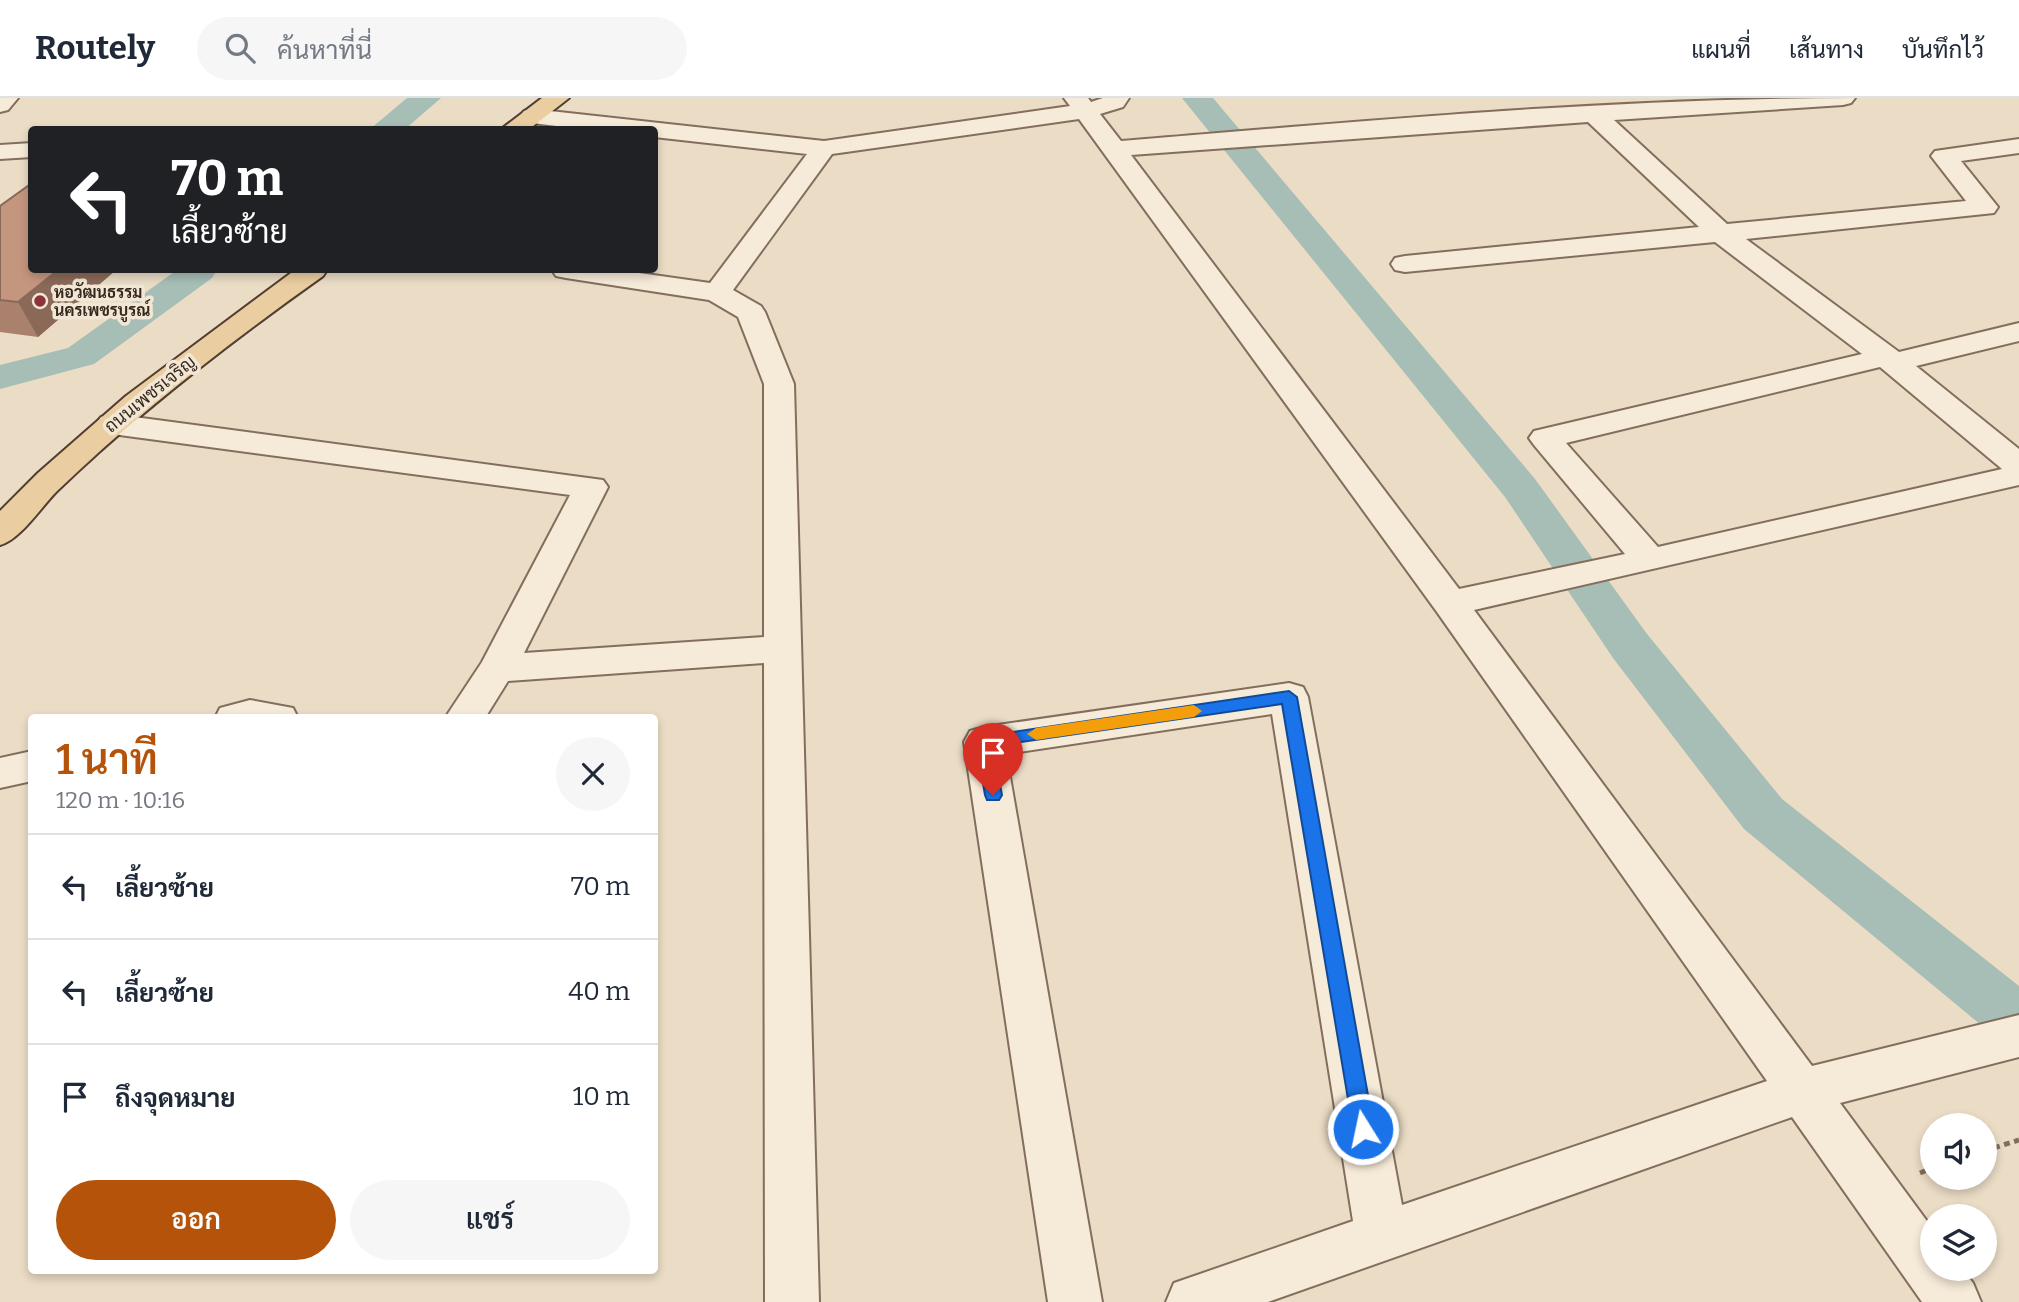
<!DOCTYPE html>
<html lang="th">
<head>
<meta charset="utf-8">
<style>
  :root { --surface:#fff; --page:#f6f6f7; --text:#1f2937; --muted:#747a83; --line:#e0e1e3; --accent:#b45309 }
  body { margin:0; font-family:Bitter,Sarabun,serif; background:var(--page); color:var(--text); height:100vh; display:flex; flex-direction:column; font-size:26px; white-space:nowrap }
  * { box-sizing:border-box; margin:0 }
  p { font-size:23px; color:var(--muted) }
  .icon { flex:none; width:38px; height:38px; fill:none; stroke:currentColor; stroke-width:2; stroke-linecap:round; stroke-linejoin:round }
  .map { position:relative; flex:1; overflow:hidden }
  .side { position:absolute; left:28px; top:616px; width:630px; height:560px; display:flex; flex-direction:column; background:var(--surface); border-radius:7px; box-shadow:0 4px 10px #0003 }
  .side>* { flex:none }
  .guide { position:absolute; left:28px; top:28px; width:630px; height:147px; border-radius:7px; box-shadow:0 4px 10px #0003; background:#202124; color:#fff; overflow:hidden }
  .buttons { position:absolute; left:1920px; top:1015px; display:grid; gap:14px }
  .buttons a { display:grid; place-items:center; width:77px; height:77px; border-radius:50%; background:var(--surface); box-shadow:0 4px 10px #0003; font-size:35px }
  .pin { position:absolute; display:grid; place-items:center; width:60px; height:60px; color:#fff; margin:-72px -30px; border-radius:50% 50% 50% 0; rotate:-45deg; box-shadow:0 0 7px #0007 }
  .pin .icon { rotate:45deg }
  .me { position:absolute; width:77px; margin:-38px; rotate:350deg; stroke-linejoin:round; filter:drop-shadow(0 0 5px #0008) }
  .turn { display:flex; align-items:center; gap:24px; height:147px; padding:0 28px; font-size:32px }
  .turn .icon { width:91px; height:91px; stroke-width:2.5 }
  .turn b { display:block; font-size:49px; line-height:60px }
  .round { display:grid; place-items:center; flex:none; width:74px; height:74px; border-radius:37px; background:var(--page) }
  .head { display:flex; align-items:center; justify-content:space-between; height:119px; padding:0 28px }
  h1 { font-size:42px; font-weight:600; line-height:52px; color:var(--accent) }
  .action { display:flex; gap:14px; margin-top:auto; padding:14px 28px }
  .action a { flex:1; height:80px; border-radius:42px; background:var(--accent); color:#fff; font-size:28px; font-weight:600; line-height:80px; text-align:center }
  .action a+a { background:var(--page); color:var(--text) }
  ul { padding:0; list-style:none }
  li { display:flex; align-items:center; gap:21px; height:105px; padding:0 28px; border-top:2px solid var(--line) }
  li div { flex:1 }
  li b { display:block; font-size:26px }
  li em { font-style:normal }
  header { display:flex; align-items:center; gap:42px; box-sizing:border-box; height:98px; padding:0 35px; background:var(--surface); border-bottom:2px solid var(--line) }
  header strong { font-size:33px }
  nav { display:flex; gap:38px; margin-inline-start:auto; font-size:24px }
  .search { width:490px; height:63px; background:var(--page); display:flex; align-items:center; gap:18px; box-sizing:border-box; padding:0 24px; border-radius:38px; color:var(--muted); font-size:26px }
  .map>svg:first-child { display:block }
</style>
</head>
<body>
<header>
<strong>Routely</strong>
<div class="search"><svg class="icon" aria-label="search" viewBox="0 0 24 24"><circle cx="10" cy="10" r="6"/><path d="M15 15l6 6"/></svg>ค้นหาที่นี่</div>
<nav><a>แผนที่</a><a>เส้นทาง</a><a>บันทึกไว้</a></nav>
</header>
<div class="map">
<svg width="2019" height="1204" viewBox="0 0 2019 1204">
  <rect width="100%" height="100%" fill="#eadcc5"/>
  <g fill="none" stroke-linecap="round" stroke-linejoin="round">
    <path fill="#a6beb5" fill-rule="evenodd" d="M 407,0 L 441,0 L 404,32 L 369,32 Z
      M 1182,0 L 1213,0 L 1535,381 L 1647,536 L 1782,701 L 2019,888 L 2019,949 L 1998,941 L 1744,731 L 1613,560 L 1505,399 Z
      M 177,172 L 217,172 L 212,180 L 94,266 L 0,291 L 0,267 L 68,250 Z"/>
    <defs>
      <path id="minor" d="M 0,0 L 18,0 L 8,12 L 0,14 Z
        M 1064,0 L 1088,0 L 1091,4 L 1103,0 L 1129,0 L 1123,9 L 1100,16 L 1121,43 C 1365,23 1610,0 1855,0 L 1851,5 L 1843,7 L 1614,22 L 1727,126 L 1966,103 L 1931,58 L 1935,53 L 2019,41 L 2019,55 L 1961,63 L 1998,109 L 1994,115 L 1746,141 L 1899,254 L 2019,225 L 2019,243 L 1916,268 L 2019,351 L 2019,387 L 1474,512 L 1812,968 L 2019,917 L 2019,959 L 1840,1005 L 1932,1130 L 1932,1171 L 1962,1171 L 1973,1185 L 1981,1204 L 1922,1204 L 1792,1019 L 1268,1204 L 1166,1204 L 1174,1185 L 1353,1123 L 1272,616 L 1006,656 L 1102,1204 L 1048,1204 L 964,644 L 970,633 L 984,629 L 1289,585 L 1303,589 L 1308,599 L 1402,1107 L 1767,983 L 1437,514 L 1079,21 L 832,56 L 733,192 L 761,208 L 765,214 L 794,286 L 819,1204 L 765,1204 L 764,565 L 508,583 L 485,620 L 445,620 L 482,564 L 570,397 L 112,336 L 101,333 L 96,326 L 101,319 L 112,316 L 603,382 L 608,389 L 524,555 L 764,539 L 764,286 L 738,219 L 709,202 L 566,180 L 556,178 L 552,172 L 618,172 L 710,185 L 807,56 L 654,39 L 654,32 L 589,32 L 532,25 L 524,23 L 520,18 L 524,13 L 532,11 L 824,43 L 1070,8 ZM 1588,24 L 1699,129 L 1405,158 L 1395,160 L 1391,166 L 1395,172 L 1405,174 L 1715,144 L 1862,256 L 1534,333 L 1529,340 L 1534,347 L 1625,456 L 1459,491 L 1131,57 ZM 1880,269 L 2002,371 L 1658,449 L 1566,345 Z
        M 32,45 L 32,59 L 0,61 L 0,47 Z
        M 250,602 L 293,610 L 298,620 L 215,620 L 220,610 Z
        M 32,653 L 32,683 L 0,690 L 0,660 Z"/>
      <path id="major" d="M 542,0 L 569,0 L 528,32 L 500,32 Z
        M 295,172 L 327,172 L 323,178 C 230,244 139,314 57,393 C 41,409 20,442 0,447 L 0,413 L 38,375 L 126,298 Z"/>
    </defs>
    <use href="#minor" stroke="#836e5d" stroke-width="4"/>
    <use href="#major" stroke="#513d31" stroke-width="4"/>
    <path stroke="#836e5d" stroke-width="5" stroke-dasharray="6 4.5" stroke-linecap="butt" d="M 1984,1053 L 2019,1042
      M 1920,1075 L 1932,1070"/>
    <use href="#minor" fill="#f6ead8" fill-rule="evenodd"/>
    <use href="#major" fill="#eacda0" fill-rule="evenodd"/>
  </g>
  <path fill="#a9816c" d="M 0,108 L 32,172 L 116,172 L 38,239 L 0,234 Z"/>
  <path fill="#8a6958" d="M 58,172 L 116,172 L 38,239 L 18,204 Z"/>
  <path fill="#c5967e" stroke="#8a6958" stroke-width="2" d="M 32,85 L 32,172 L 58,172 L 18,204 L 0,202 L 0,108 Z"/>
  <path fill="#1a73e8" stroke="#114b97" stroke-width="2" d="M 1289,593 L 1297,599 L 1374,1031 L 1371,1038 L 1363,1041 L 1356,1038 L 1353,1031 L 1282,606 L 993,648 L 1002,697 L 999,702 L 987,702 L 985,697 L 976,644 L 979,639 Z"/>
  <path fill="#f59e0b" d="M 1194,607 L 1202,613 L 1194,619 L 1036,642 L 1027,636 L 1036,630 Z"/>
  <circle fill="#8d323b" stroke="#f2e7d4" stroke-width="2.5" cx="40" cy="203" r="7"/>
  <g text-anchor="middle" stroke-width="7" stroke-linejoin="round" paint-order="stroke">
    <g font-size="16" font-weight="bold" fill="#35281f" stroke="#f2e7d4" text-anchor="start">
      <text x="54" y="200">หอวัฒนธรรม<tspan x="54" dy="18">นครเพชรบูรณ์</tspan></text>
    </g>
    <g font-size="18" fill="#35281f" stroke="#f2e7d4">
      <text transform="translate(150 296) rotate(-39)" y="6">ถนนเพชรเจริญ</text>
    </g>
  </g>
</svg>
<div class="buttons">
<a><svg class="icon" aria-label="sound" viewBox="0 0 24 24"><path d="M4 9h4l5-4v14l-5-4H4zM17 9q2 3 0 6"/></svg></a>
<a><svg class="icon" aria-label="layers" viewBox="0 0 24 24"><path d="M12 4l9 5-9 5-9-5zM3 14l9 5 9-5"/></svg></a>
</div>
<div class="pin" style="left:993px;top:697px;background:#d93025"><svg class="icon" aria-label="arrive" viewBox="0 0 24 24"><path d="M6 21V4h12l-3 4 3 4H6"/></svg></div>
<svg class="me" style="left:1363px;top:1031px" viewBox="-20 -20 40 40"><circle r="17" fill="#1a73e8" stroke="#fff" stroke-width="3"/><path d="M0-11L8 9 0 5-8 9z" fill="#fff"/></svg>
<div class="guide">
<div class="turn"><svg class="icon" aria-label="left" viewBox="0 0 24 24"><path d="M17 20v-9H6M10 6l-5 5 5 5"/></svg><div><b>70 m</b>เลี้ยวซ้าย</div></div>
</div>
<section class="side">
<div class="head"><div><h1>1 นาที</h1><p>120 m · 10:16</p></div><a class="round"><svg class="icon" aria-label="close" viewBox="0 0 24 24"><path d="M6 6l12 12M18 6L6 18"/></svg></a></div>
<ul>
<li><svg class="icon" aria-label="left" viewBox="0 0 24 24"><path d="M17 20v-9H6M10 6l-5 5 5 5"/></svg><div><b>เลี้ยวซ้าย</b></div><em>70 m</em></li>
<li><svg class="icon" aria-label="left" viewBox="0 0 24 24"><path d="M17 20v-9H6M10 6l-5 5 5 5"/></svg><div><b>เลี้ยวซ้าย</b></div><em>40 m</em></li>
<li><svg class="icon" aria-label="arrive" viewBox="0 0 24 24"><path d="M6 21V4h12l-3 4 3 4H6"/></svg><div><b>ถึงจุดหมาย</b></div><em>10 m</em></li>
</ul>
<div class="action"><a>ออก</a><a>แชร์</a></div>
</section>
</div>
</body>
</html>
